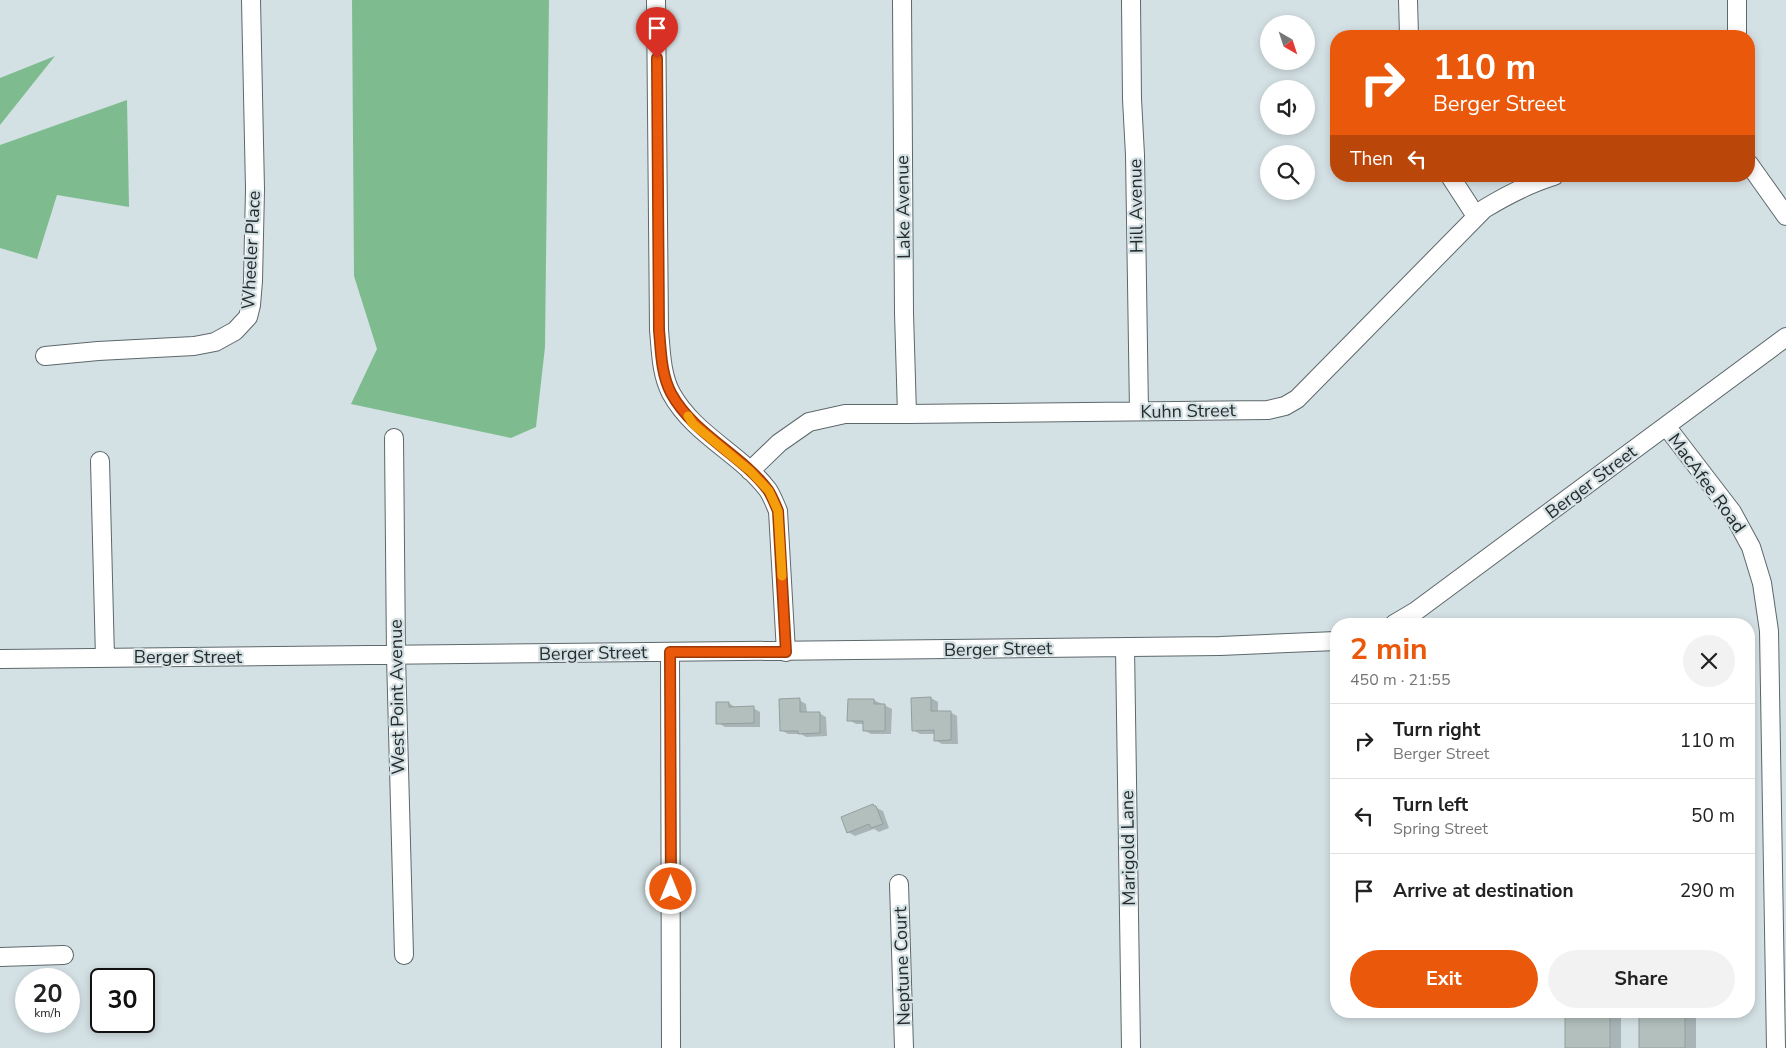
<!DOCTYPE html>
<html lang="en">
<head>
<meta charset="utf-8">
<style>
  :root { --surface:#fff; --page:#f2f2f2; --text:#222; --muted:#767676; --line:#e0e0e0; --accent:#ea580c }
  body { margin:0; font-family:"Nunito Sans",sans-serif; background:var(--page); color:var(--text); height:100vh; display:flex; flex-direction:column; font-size:19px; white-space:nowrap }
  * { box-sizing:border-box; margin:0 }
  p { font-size:16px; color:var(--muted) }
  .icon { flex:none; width:28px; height:28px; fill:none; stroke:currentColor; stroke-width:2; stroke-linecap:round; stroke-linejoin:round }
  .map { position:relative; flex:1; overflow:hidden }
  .side { position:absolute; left:1330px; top:618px; width:425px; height:400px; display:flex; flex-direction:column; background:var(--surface); border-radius:20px; box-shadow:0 2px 8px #0003 }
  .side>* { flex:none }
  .hud { position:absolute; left:1330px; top:30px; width:425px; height:152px; border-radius:20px; box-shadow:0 2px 8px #0003; background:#ea580c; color:#fff; overflow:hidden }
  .needle { width:32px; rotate:141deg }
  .fabs { position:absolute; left:1260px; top:15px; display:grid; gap:10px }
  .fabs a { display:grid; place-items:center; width:55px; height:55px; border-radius:50%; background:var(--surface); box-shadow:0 2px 8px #0003; font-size:25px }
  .speed { position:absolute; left:15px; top:968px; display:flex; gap:10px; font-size:25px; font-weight:700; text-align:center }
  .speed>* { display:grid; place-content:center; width:65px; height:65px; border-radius:50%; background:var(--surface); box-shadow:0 2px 8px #0003; line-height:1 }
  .speed small { font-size:12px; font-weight:400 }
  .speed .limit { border:2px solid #111; border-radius:8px; background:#fff; color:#111 }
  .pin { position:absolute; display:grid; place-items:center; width:42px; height:42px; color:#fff; margin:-51px -21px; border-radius:50% 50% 50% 0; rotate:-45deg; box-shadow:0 0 5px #0007 }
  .pin .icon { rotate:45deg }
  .me { position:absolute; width:55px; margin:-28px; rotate:0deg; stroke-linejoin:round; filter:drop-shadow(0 0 4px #0008) }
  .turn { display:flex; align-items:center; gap:18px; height:105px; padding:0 20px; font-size:22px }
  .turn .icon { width:65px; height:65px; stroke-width:2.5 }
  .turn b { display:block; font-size:35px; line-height:42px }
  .then { display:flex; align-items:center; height:48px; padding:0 20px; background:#0003; gap:10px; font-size:19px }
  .round { display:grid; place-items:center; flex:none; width:52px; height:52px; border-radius:26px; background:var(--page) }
  .headline { display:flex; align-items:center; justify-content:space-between; height:85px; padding:0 20px }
  h1 { font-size:30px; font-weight:700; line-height:38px; color:var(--accent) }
  .primary-button { display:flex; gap:10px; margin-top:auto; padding:10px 20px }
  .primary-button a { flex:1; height:58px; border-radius:30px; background:var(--accent); color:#fff; font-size:20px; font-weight:700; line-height:58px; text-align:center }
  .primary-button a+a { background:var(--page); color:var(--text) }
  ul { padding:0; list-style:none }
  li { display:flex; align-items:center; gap:15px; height:75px; padding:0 20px; border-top:1px solid var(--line) }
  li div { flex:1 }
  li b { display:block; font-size:19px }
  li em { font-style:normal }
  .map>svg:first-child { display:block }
</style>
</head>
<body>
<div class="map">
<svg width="1786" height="1048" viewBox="0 0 1786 1048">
  <rect width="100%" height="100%" fill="#d4e1e4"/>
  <path fill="#7ebc8f" d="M 352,0 L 549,0 L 545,347 L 536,427 L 511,438 L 351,404 L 377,349 L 354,276 Z
    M 55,56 L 0,125 L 0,78 Z
    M 127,100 L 129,207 L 57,195 L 37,259 L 0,248 L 0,145 Z"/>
  <path fill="#0003" d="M 931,698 L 938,702 L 938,712 L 950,712 L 957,716 L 958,744 L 942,744 L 935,740 L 935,734 L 920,734 L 913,730 Z
    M 799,700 L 806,704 L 807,713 L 819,713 L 826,717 L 827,736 L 806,737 L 801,734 L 788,734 L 781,730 Z
    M 874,700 L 892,709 L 891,734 L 871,734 L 864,730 L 864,724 L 856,724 L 849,720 Z
    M 729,703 L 736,708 L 753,708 L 760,712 L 760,727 L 725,727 L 718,723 Z
    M 873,806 L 883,811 L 889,828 L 879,832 L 874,829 L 855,836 L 848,832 Z
    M 1566,1011 L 1621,1011 L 1621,1048 L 1566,1048 Z
    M 1640,1011 L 1696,1011 L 1696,1048 L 1640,1048 Z"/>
  <path fill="#b2bfbd" stroke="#929f9d" d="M 931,697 L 931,711 L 951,711 L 951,740 L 934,741 L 934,730 L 912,731 L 911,698 Z
    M 800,698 L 800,712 L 820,712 L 820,733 L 798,734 L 798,731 L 780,731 L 779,699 Z
    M 848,699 L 874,699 L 874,704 L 885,704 L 885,731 L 863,731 L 863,721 L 847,721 Z
    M 716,702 L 729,702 L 729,707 L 754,706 L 754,723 L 716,724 Z
    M 873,804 L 874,806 L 876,806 L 883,824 L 871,828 L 869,824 L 847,833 L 841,817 Z
    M 1565,1011 L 1610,1011 L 1610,1048 L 1565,1048 Z
    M 1639,1011 L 1685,1011 L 1685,1048 L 1639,1048 Z"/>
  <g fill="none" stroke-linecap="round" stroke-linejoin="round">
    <defs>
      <path id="minor" d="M 656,0 L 659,330 C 661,351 661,374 671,393 C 694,435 740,453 768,490 C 772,496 775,504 778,511 L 786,652
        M 902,0 L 904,313 L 907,414
        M 1131,0 L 1132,99 L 1135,155 L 1139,411
        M 1408,0 L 1409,36
        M 1737,36 L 1737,0
        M 1749,164 L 1786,216
        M 1450,176 L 1476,216
        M 45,356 L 98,351 L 194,346 L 215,342 L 235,331 L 248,317 L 251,305 L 253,281 L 255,189 L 251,0
        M 1666,426 L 1732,512 L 1751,547 L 1762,583 L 1769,631 L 1776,1048
        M 394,438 L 396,656 L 404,955
        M 100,461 L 105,658
        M 750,471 L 779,443 L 809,422 L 845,414 L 907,414 L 1268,410 L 1285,406 L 1297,399 L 1484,209 C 1507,195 1528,184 1554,176
        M 1394,624 L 1416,611 L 1786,337
        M 1125,647 L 1131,1048
        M 670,652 L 671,1048
        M 0,659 L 1220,646 L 1336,641
        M 899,884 L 904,1048
        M 0,957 L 64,955"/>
    </defs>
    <use href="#minor" stroke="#5d686b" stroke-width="20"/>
    <use href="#minor" stroke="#fff" stroke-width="18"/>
  </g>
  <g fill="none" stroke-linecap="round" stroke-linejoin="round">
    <defs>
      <path id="route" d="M 657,58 L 659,330 C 661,351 661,374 671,393 C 694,435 740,453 768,490 C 772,496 775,504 778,511 L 786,652 L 670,652 L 671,889"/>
    </defs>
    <use href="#route" stroke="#983908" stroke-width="12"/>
    <use href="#route" stroke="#ea580c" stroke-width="9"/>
    <path stroke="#f59e0b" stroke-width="9" d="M 688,416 L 693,424 L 750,471 L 769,491 L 778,511 L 782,576"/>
  </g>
  <g text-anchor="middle" stroke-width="4.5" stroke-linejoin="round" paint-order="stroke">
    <g font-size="18" fill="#262b2c" stroke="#d4e1e4">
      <text transform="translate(1136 206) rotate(-91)" y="6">Hill Avenue</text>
      <text transform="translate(903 207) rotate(-91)" y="6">Lake Avenue</text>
      <text transform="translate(251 250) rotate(-87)" y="6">Wheeler Place</text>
      <text transform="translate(1188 411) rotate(-1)" y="6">Kuhn Street</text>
      <text transform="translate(1591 482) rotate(-37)" y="6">Berger Street</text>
      <text transform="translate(1707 483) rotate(54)" y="6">MacAfee Road</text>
      <text transform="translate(998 649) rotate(-1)" y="6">Berger Street</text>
      <text transform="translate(593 653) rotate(-1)" y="6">Berger Street</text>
      <text x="188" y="663">Berger Street</text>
      <text transform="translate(397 697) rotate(-91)" y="6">West Point Avenue</text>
      <text transform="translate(1128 848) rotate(-91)" y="6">Marigold Lane</text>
      <text transform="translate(902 966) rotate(-92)" y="6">Neptune Court</text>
    </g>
  </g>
</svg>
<div class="fabs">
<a><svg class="needle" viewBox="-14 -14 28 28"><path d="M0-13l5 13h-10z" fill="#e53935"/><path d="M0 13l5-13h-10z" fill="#767676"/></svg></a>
<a><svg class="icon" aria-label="sound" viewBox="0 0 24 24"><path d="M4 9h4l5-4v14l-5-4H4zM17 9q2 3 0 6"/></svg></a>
<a><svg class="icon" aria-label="search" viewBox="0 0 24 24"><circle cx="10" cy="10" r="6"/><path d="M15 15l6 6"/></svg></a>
</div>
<div class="speed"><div>20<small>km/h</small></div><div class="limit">30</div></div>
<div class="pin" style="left:657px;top:58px;background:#d93025"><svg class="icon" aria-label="arrive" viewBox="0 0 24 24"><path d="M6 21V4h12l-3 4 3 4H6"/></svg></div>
<svg class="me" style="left:671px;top:889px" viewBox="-20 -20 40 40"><circle r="17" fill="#ea580c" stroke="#fff" stroke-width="3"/><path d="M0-11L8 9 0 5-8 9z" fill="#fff"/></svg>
<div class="hud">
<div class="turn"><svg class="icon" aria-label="right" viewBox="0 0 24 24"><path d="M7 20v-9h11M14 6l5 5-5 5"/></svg><div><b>110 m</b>Berger Street</div></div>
<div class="then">Then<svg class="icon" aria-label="left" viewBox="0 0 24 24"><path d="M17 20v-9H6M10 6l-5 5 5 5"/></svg></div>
</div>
<section class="side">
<div class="headline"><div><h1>2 min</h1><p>450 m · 21:55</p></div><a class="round"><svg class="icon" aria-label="close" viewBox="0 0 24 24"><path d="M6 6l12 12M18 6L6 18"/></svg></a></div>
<ul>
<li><svg class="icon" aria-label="right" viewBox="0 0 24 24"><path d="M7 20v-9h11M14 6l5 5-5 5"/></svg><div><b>Turn right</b><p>Berger Street</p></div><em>110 m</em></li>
<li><svg class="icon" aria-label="left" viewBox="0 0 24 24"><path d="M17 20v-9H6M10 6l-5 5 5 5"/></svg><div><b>Turn left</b><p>Spring Street</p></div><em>50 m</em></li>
<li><svg class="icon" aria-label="arrive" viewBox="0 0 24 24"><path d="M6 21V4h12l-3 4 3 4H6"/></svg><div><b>Arrive at destination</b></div><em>290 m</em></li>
</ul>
<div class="primary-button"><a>Exit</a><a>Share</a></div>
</section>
</div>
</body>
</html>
